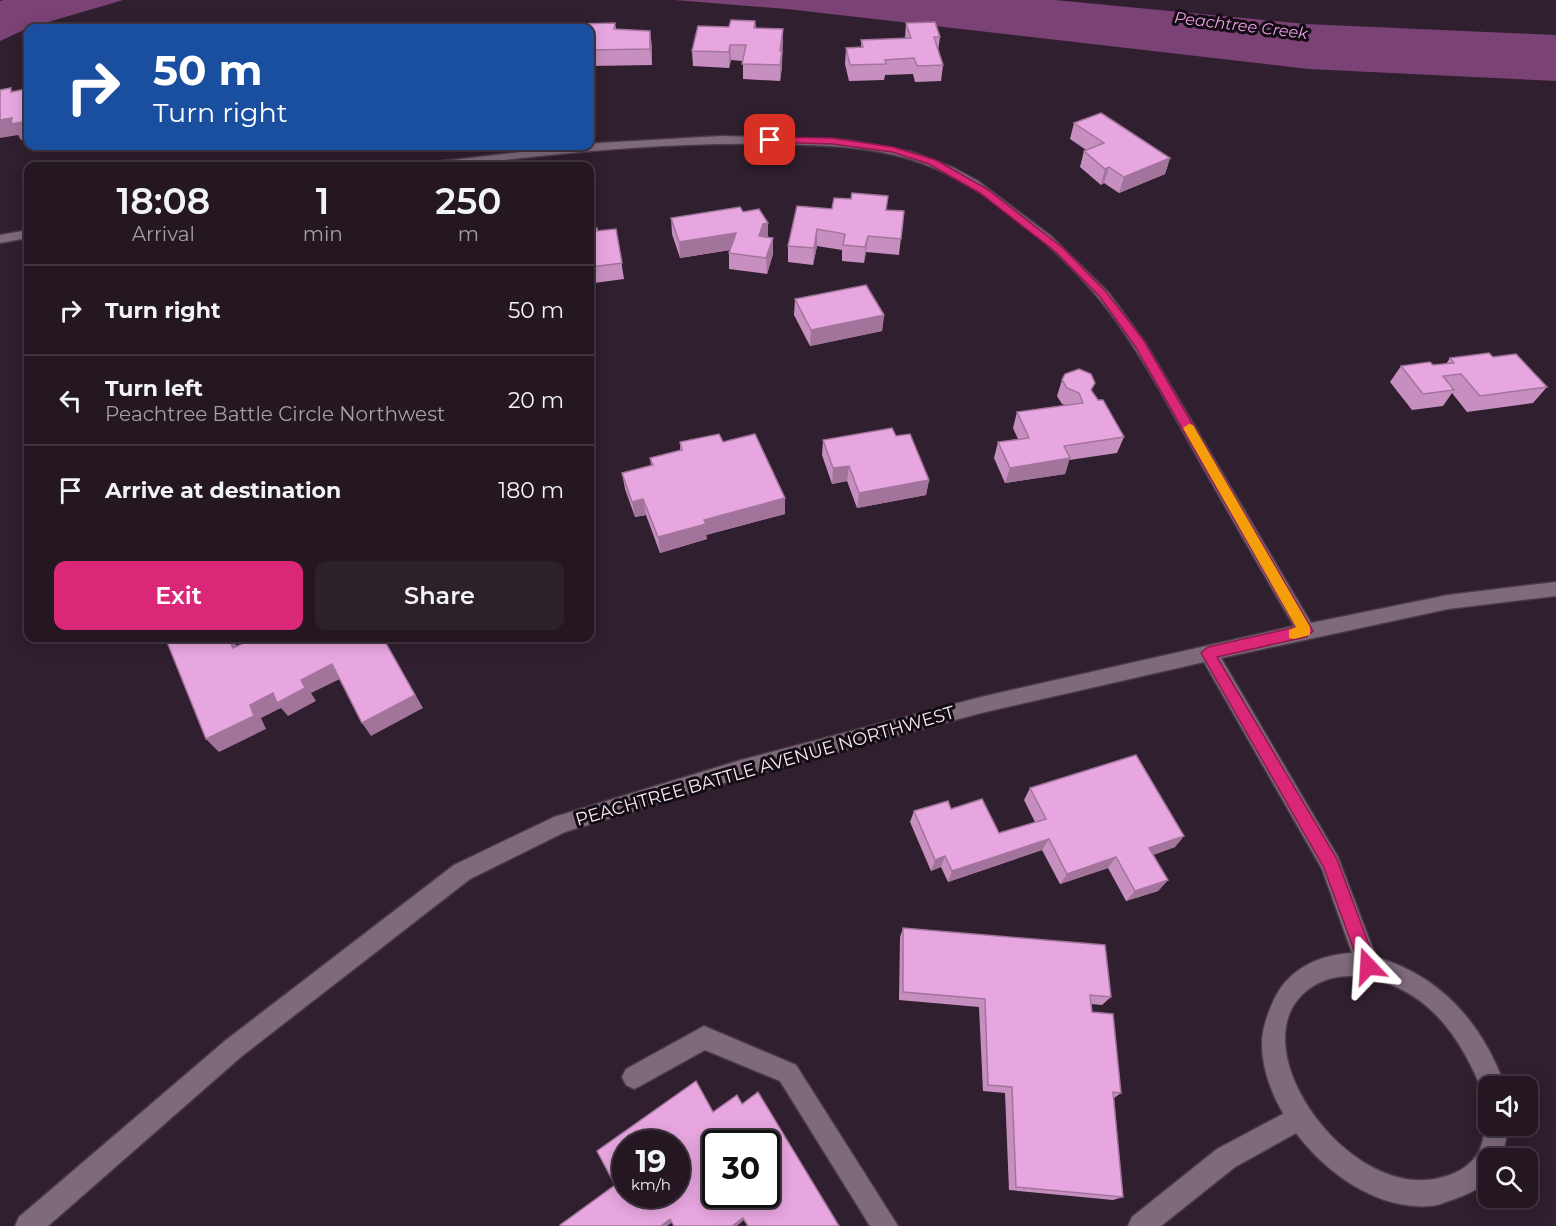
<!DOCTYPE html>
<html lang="en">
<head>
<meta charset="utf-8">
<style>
  :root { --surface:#241722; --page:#2c202a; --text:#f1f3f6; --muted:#a39fa5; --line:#413640; --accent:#db2777 }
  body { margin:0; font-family:Montserrat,sans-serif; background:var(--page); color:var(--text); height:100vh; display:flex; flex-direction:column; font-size:22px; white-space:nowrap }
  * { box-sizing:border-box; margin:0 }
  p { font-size:20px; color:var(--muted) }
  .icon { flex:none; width:33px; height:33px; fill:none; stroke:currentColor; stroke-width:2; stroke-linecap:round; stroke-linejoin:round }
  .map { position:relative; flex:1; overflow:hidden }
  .details { position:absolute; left:24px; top:162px; width:570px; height:480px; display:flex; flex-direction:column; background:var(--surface); border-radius:12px; box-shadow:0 3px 15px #0003,0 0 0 2px var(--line) }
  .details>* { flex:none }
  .guide { position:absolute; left:24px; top:24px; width:570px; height:126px; border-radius:12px; box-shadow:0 3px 15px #0003,0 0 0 2px var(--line); background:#1a4fa0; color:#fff; overflow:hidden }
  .tools { position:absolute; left:1478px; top:1076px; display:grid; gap:12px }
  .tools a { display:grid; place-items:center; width:60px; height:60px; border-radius:12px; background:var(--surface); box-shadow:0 3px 15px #0003,0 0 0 2px var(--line); font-size:30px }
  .speed { position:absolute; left:612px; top:1130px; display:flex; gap:12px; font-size:30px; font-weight:700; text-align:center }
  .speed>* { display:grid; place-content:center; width:78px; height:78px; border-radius:50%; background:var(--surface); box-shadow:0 3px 15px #0003,0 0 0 2px var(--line); line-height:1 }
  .speed small { font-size:15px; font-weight:400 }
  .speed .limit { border:3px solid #111; border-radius:9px; background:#fff; color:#111 }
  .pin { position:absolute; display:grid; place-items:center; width:51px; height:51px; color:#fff; margin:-26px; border-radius:12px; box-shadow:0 3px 9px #0006 }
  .me { position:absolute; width:66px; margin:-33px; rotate:340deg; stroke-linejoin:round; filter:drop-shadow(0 0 4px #0008) }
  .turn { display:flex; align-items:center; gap:21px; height:126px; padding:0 30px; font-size:27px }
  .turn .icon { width:78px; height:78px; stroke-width:2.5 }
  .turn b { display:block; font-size:42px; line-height:51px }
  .eta { display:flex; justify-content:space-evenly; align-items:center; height:102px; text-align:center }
  .eta b { font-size:36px; font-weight:600; line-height:42px }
  .button { display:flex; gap:12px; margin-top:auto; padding:12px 30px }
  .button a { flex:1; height:69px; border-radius:12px; background:var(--accent); color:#fff; font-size:24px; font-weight:600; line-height:69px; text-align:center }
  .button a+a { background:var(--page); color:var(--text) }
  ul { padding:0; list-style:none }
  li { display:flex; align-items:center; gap:18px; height:90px; padding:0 30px; border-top:2px solid var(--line) }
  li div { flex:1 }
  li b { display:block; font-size:22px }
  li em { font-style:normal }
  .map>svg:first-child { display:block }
</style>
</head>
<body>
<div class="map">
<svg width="1556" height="1226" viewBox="0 0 1556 1226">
  <rect width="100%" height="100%" fill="#301f2e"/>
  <path fill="#7b4275" d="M 4,0 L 123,0 L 28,28 L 0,41 L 0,1 Z
    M 674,0 L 1055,0 L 1306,24 L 1556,35 L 1556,81 L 1308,69 L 787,9 Z"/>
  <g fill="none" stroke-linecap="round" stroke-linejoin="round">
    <defs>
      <path id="lane" d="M 704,1026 L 796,1065 L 898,1226 L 870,1226 L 780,1081 L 705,1050 L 642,1085 L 634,1089 L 626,1085 L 622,1077 L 626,1069 Z
        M 1298,1106 L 1307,1109 L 1310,1118 L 1307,1127 L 1235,1167 L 1161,1226 L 1128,1226 L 1132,1217 L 1217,1149 Z"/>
      <path id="street" d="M 722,136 L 847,140 L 912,152 L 954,168 L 978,181 L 1051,236 L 1109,293 L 1146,344 L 1311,623 L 1448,595 L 1556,582 L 1556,596 L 1448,609 L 1221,658 L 1338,857 L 1376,957 C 1441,976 1482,1023 1505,1086 L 1488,1086 L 1488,1096 L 1484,1095 C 1466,1050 1441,1006 1394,986 C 1370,975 1339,971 1315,985 C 1228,1036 1349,1206 1443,1177 C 1457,1173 1467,1168 1476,1156 C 1485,1144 1483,1130 1488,1117 L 1488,1125 L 1509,1125 L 1502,1158 L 1488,1158 L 1488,1180 C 1478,1190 1466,1195 1452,1200 C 1445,1202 1438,1206 1430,1206 C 1351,1213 1262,1121 1262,1043 C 1262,1029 1267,1016 1272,1004 C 1286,970 1317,955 1352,953 L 1322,869 L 1204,662 L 981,713 L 741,778 L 565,832 L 470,879 L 242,1056 L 48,1226 L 15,1226 L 19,1217 L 226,1040 L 454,865 L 554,817 L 741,760 L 981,697 L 1294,626 C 1259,567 1226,508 1192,448 C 1167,403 1142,356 1111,314 C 1067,256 993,190 924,164 C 877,146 824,145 775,144 C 668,142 563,152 457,166 L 429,166 L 435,162 L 599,143 Z
        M 28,230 L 28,238 L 0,243 L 0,235 Z"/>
    </defs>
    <use href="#lane" stroke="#493a47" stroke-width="3"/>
    <use href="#street" stroke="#493a47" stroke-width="3"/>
    <use href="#lane" fill="#7f6a7c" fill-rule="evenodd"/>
    <use href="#street" fill="#7f6a7c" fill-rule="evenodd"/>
  </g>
  <path fill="#c78fc0" d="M 755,21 L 756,28 L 783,29 L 782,67 L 780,81 L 743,79 L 743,61 L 731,60 L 729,68 L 693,66 L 692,51 L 729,27 Z
    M 615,23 L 616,29 L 652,46 L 652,65 L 590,66 L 590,28 Z
    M 906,23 L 940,37 L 938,51 L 943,65 L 941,81 L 915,82 L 913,74 L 885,75 L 884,80 L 849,81 L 845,64 L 846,48 L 861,47 L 861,40 L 905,38 Z
    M 1074,123 L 1170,158 L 1165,174 L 1119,193 L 1104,183 L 1101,185 L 1080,167 L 1084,151 L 1086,150 L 1070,139 Z
    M 832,209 L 887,210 L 904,211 L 899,255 L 866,252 L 864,263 L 842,261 L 842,250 L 817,246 L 813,265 L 788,262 L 788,246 Z
    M 743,212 L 768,223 L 768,237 L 773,254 L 767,274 L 729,269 L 729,253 L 730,250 L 680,258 L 672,234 L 671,218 Z
    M 590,229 L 597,231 L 616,229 L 624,279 L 594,283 L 593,274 L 590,274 Z
    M 795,299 L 884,315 L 882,331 L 810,346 L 794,315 Z
    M 1493,357 L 1547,387 L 1533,403 L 1467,412 L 1452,393 L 1443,406 L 1412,410 L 1390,382 L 1401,366 L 1433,365 L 1446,364 L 1450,358 Z
    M 1062,380 L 1092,392 L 1124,437 L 1117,453 L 1069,460 L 1065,474 L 1005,483 L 994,458 L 998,442 L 1018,439 L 1013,428 L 1017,412 L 1065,405 L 1062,404 L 1057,396 Z
    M 896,436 L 929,480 L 926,495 L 857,508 L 847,481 L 832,484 L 822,455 L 823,440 Z
    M 680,442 L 723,442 L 785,514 L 706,535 L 707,539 L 660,553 L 646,515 L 635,517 L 625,489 L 622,473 L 651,465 L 650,458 L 680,450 Z
    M 1030,788 L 1184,836 L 1175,847 L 1153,855 L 1168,880 L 1158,891 L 1126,901 L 1108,868 L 1060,884 L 1042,850 L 948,882 L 941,867 L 931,871 L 910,822 L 914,811 L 951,809 L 999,833 L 1035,822 L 1024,800 Z
    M 903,928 L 1111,997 L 1102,1005 L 1091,1004 L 1092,1012 L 1121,1093 L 1114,1098 L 1123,1197 L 1113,1200 L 1009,1190 L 1005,1093 L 983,1091 L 979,1007 L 899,1000 L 900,937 Z"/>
  <path fill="#a2749c" d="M 783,29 L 783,45 L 780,62 L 782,51 L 782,67 L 780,81 L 780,51 Z
    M 650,31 L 652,46 L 652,65 L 650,49 Z
    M 730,45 L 731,60 L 729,68 L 729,52 Z
    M 12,118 L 28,121 L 28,139 L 21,140 L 18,135 L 0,138 L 0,120 Z
    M 1170,158 L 1165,174 L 1119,193 L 1124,177 Z
    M 1109,167 L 1104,183 L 1101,185 L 1105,169 Z
    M 768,223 L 768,239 L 759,236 L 763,224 Z
    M 817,229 L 817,246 L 813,265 L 814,248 Z
    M 736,233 L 736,249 L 680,258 L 679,242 Z
    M 868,236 L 866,252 L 864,263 L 865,247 Z
    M 773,238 L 773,254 L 767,274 L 766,258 Z
    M 884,315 L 882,331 L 810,346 L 811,330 Z
    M 1070,458 L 1065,474 L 1005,483 L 1010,468 Z
    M 849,466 L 847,481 L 832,484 L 833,468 Z
    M 929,480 L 926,495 L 857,508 L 859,493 Z
    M 785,498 L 785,514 L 706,535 L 707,539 L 660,553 L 658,537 L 704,520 Z
    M 643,499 L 646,515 L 635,517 L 632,502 Z
    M 228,638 L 233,638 L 244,662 L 233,648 Z
    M 383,638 L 423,708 L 371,736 L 362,723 Z
    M 332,664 L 342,678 L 311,693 L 316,701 L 288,716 L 281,708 L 261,718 L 266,729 L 219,752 L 206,739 L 250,705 Z
    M 1184,836 L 1175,847 L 1140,859 L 1149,848 Z
    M 1049,839 L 1042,850 L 948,882 L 952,871 Z
    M 945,856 L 941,867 L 931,871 L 935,860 Z
    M 1116,857 L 1108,868 L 1060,884 L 1067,874 Z
    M 1168,880 L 1158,891 L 1126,901 L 1135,891 Z
    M 743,1218 L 744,1220 L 737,1226 L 732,1226 Z
    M 670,1219 L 673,1222 L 667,1226 L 661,1226 Z"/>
  <path fill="#e7a6df" stroke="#a2749c" stroke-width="1.5" fill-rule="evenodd" d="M 731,20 L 755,21 L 754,28 L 783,29 L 780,51 L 782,51 L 780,65 L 742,64 L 746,45 L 730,45 L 729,52 L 692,51 L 698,26 L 729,27 Z
    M 935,22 L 940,37 L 934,37 L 943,65 L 917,66 L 914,58 L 885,60 L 886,64 L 850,65 L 846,48 L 863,47 L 861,40 L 911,38 L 906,23 Z
    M 615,23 L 614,29 L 650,31 L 650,49 L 590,50 L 590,28 L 575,28 L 576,24 Z
    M 27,86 L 28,86 L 28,121 L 11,124 L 12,118 L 0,120 L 0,90 L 11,88 L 11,92 L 26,89 Z
    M 1101,113 L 1170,158 L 1124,177 L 1109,167 L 1105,169 L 1084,151 L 1104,143 L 1074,123 Z
    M 852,193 L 888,196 L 886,210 L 904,211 L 901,239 L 868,236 L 865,247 L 843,245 L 845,234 L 817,229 L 814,248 L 788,246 L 797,206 L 832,209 L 834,198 L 851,199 Z
    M 740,207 L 743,212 L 759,209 L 768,223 L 763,224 L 759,236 L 773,238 L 766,258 L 729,253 L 736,233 L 679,242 L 671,218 Z
    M 597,228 L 597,231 L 616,229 L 622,263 L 591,267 L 590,258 L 590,229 Z
    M 866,285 L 884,315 L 811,330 L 795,299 Z
    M 1489,353 L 1493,357 L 1516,354 L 1547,387 L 1480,396 L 1461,374 L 1443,376 L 1454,390 L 1423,394 L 1401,366 L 1430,362 L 1433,365 L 1454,363 L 1450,358 Z
    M 1079,369 L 1091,374 L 1095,383 L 1091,390 L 1098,400 L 1103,400 L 1124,437 L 1064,446 L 1070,458 L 1010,468 L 998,442 L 1029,438 L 1017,412 L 1083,403 L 1079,393 L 1067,388 L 1062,380 L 1065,374 Z
    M 892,428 L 896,436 L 910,434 L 929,480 L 859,493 L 849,466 L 833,468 L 823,440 Z
    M 719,434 L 723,442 L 755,434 L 785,498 L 704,520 L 706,524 L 658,537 L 643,499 L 632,502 L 622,473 L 653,465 L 650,458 L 682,450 L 680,442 Z
    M 177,638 L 228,638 L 233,648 L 255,638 L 383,638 L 415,695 L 362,723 L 332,664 L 301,680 L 305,688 L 277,703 L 273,693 L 250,705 L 254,716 L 206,739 L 167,642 Z
    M 1136,755 L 1184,836 L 1149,848 L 1168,880 L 1135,891 L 1116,857 L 1067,874 L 1049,839 L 952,871 L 945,856 L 935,860 L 914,811 L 948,801 L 951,809 L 982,799 L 999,833 L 1046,819 L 1030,788 Z
    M 903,928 L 1105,945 L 1111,997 L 1090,995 L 1092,1012 L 1113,1014 L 1121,1093 L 1113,1092 L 1123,1197 L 1016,1187 L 1012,1087 L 988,1085 L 985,999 L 903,992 Z
    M 696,1081 L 713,1112 L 737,1095 L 742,1104 L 758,1092 L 839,1226 L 748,1226 L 743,1218 L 732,1226 L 674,1226 L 670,1219 L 661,1226 L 561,1226 L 560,1225 L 615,1185 L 597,1151 ZM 626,1143 L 676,1143 L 676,1194 L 626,1194 ZM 716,1143 L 766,1143 L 766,1194 L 716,1194 Z"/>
  <path fill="#db2777" stroke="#8e194d" stroke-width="1.5" d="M 770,137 L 832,138 L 893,147 L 936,160 L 987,189 L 1063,248 L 1107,293 L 1144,341 L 1313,631 L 1306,637 L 1217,657 L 1337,859 L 1377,966 L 1374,972 L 1368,974 L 1362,972 L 1324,868 L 1201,653 L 1208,647 L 1296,627 L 1135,346 L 1100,297 L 1056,252 L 980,193 L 929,164 L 892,152 L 832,144 L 767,142 L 765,140 Z"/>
  <path fill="#f59e0b" d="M 1189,424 L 1193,425 L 1310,627 L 1310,635 L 1294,639 L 1289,638 L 1289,630 L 1296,627 L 1183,428 Z"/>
  <g text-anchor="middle" stroke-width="6" stroke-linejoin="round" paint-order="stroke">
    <g font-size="16" font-style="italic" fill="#f29fe9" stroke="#130c12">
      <text transform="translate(1241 25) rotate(7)" y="6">Peachtree Creek</text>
    </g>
    <g font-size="18" fill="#f8ecf6" stroke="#130c12">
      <text transform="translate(765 766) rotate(-16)" y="6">PEACHTREE BATTLE AVENUE NORTHWEST</text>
    </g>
  </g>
</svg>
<div class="tools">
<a><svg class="icon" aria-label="sound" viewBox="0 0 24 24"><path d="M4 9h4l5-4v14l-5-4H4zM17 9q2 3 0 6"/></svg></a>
<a><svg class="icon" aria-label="search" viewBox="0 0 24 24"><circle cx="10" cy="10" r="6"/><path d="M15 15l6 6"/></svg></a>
</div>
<div class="speed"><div>19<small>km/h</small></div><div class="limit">30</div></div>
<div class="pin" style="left:770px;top:140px;background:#d93025"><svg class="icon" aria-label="arrive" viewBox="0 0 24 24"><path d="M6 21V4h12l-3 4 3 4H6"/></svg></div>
<svg class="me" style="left:1368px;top:966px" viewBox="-20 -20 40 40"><path d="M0-17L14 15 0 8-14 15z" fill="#db2777" stroke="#fff" stroke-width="4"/></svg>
<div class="guide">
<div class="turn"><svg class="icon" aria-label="right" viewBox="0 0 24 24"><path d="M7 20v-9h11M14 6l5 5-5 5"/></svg><div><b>50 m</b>Turn right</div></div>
</div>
<section class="details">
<div class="eta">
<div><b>18:08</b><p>Arrival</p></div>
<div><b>1</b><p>min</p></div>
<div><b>250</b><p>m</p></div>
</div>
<ul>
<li><svg class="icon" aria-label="right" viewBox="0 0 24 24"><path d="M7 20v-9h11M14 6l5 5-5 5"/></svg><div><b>Turn right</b></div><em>50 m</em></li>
<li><svg class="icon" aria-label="left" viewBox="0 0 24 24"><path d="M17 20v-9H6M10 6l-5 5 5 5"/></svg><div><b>Turn left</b><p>Peachtree Battle Circle Northwest</p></div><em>20 m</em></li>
<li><svg class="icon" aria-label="arrive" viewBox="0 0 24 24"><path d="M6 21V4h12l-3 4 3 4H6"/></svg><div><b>Arrive at destination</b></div><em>180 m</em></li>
</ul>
<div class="button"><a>Exit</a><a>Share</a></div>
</section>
</div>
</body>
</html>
